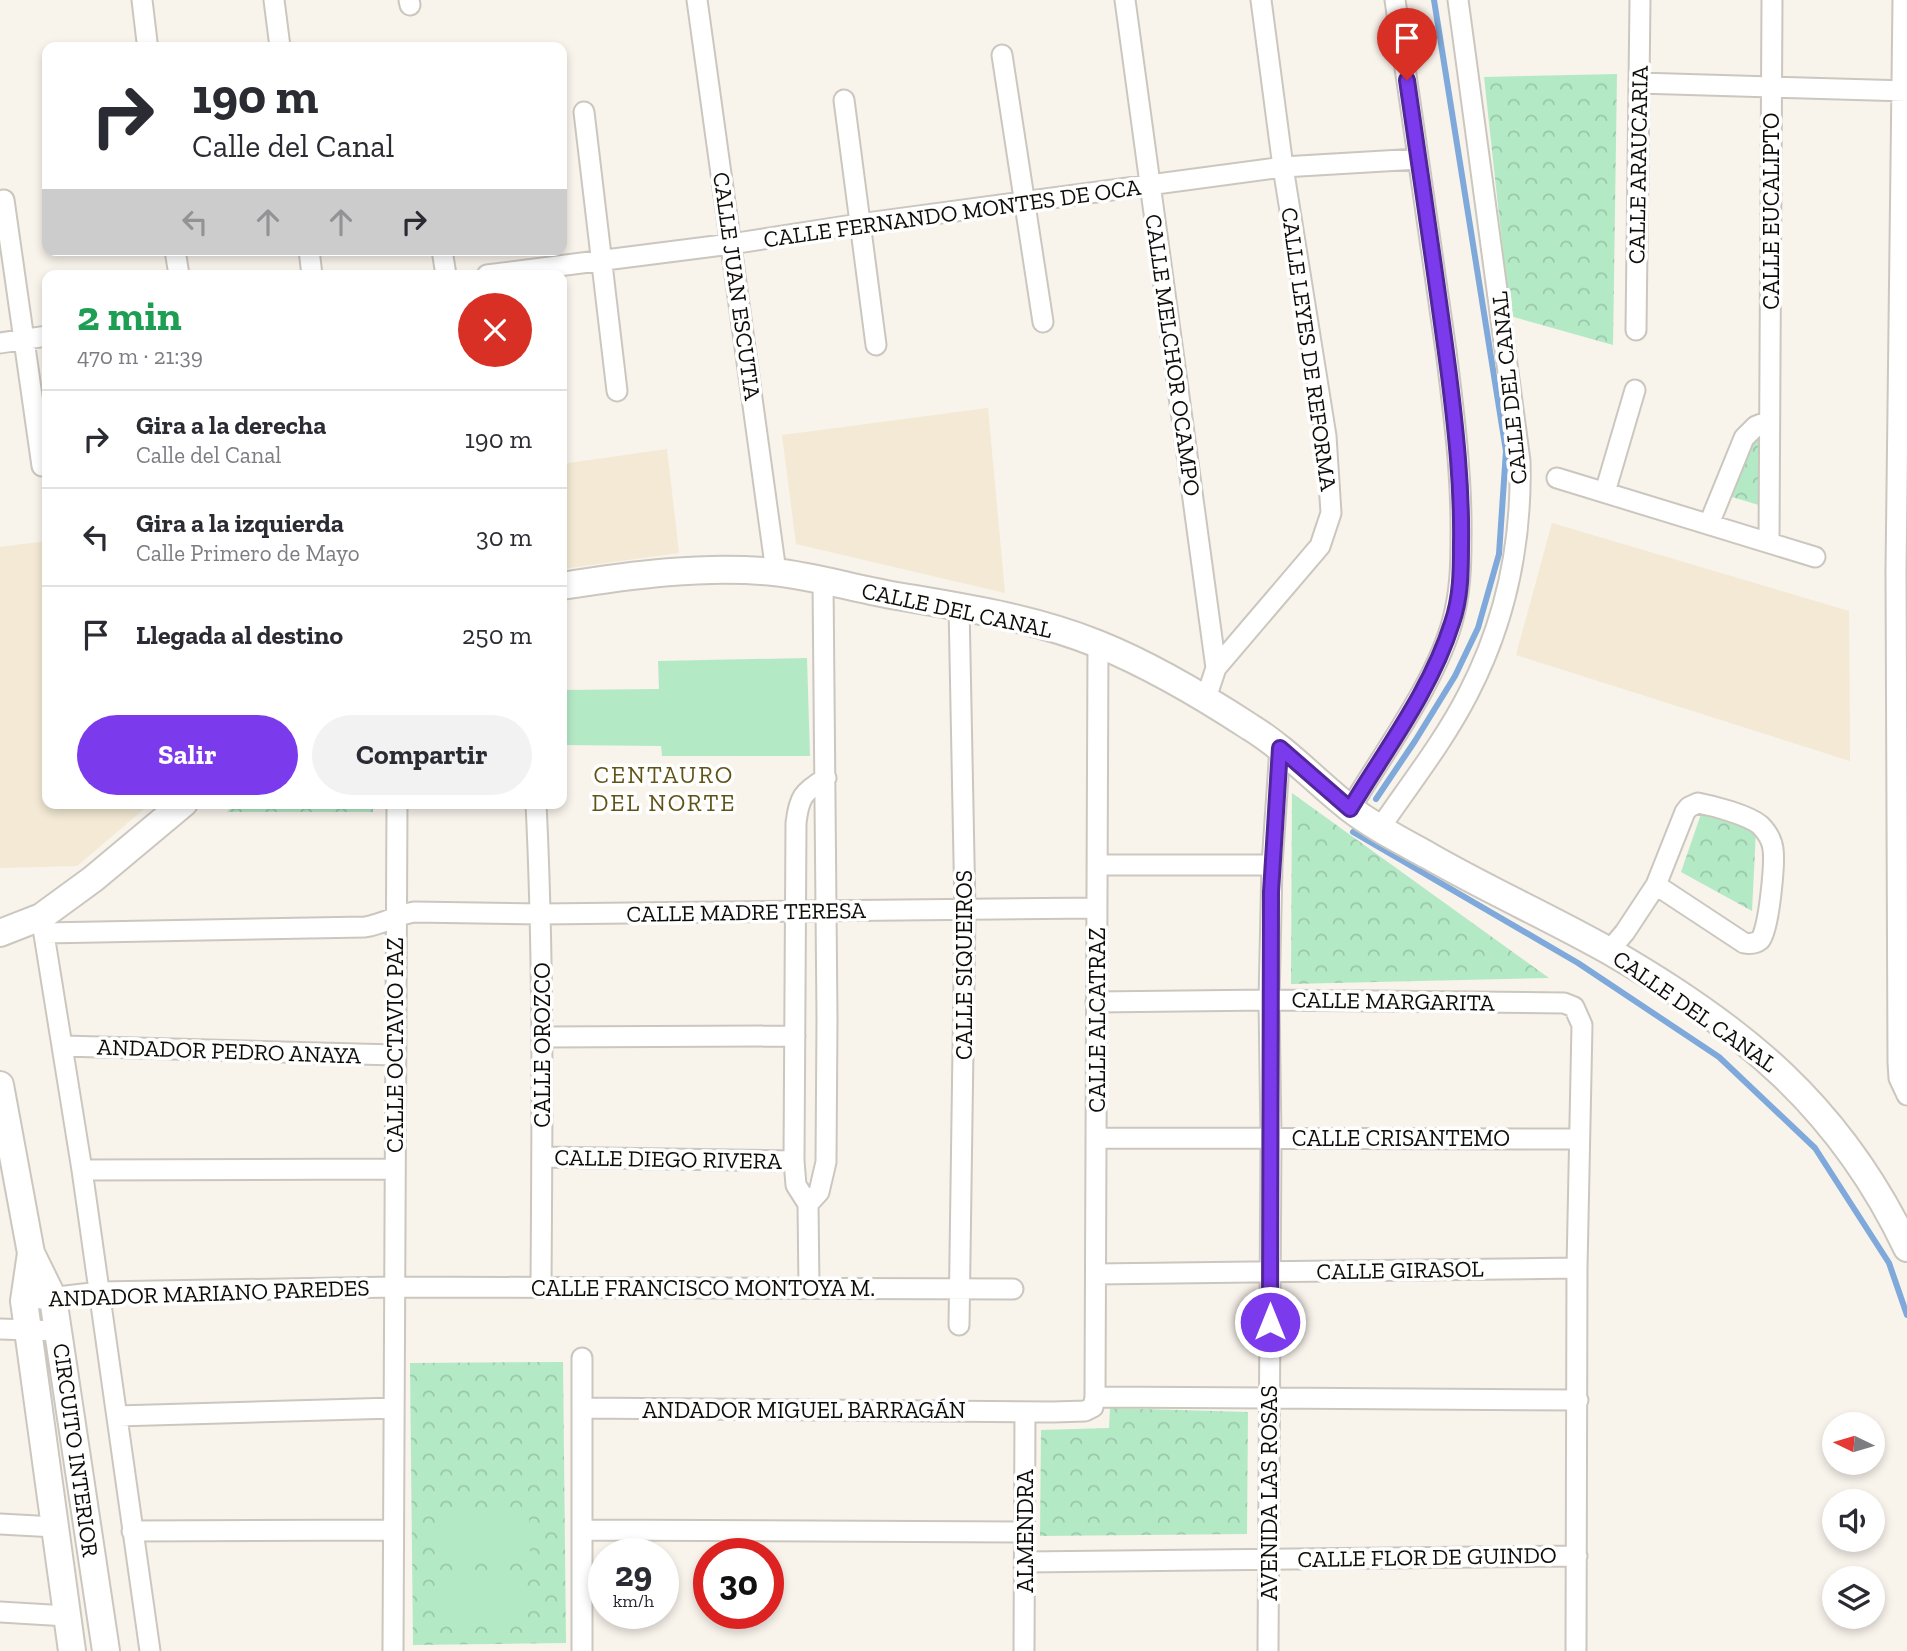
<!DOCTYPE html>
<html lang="es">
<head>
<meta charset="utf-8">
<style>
  :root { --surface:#fff; --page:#f2f2f3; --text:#2b2b33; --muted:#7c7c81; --line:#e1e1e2; --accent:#7c3aed }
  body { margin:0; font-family:"Zilla Slab",serif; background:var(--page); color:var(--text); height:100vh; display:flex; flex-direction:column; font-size:26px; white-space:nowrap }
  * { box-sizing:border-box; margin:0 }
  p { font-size:23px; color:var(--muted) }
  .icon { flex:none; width:38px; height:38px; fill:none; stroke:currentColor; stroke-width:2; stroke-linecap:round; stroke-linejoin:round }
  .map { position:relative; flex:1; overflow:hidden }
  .sheet { position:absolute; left:42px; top:270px; width:525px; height:539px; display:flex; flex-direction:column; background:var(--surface); border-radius:14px; box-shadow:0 4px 10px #0003 }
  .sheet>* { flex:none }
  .hud { position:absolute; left:42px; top:42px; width:525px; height:214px; border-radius:14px; box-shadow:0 4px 10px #0003; background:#fff; color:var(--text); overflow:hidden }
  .needle { width:46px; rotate:275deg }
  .controls { position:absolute; left:1822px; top:1412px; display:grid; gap:14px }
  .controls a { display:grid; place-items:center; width:63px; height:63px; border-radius:50%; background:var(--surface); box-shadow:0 4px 10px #0003; font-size:35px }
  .speed { position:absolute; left:588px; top:1538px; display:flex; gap:14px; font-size:35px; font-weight:700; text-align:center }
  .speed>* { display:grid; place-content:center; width:91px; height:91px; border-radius:50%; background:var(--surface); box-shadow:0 4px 10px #0003; line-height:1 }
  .speed small { font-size:18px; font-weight:400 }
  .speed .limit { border:10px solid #d22; background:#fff; color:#111 }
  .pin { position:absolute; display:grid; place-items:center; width:60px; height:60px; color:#fff; margin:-72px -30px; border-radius:50% 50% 50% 0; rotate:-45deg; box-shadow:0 0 7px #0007 }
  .pin .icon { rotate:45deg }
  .me { position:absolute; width:77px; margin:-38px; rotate:0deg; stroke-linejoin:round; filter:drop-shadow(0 0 5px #0008) }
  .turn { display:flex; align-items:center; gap:24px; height:147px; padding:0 35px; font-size:32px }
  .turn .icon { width:91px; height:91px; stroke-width:2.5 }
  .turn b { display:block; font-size:49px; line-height:60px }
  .lanes { display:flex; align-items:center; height:66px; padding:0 35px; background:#0003; justify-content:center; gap:35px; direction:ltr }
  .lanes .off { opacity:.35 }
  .round { display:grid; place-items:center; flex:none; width:74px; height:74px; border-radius:37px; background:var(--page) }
  .headline { display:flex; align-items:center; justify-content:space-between; height:119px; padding:0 35px }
  h1 { font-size:42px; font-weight:700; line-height:52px; color:#1e9e55 }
  .cta { display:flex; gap:14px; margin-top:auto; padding:14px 35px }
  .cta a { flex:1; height:80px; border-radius:42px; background:var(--accent); color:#fff; font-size:28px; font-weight:700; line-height:80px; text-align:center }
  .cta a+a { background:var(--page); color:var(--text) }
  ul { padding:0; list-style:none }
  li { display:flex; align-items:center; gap:21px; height:98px; padding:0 35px; border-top:2px solid var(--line) }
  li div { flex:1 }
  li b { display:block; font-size:26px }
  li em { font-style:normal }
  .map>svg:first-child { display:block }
</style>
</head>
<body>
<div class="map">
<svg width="1907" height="1651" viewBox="0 0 1907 1651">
  <defs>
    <pattern id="park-crowns" width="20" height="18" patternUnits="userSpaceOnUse" patternTransform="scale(1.75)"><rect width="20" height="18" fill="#b4e9c6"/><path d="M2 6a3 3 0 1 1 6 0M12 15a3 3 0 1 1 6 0" fill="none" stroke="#9ac7a9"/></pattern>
  </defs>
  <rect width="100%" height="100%" fill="#f8f3eb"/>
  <path fill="#f3e9d4" d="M 988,408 L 1005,593 L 796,544 L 782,435 Z
    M 667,449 L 679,553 L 562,569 L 562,464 Z
    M 1552,523 L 1849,611 L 1850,761 L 1516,655 Z
    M 47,541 L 47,803 L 151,803 L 77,866 L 0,868 L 0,547 Z"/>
  <path fill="url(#park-crowns)" d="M 1617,74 L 1613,345 L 1510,316 L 1484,77 Z
    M 1761,436 L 1762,506 L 1732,497 L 1752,439 Z
    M 1292,793 L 1549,978 L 1291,984 Z
    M 236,803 L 373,803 L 373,812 L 227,812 Z
    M 1701,814 L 1756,830 L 1752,911 L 1681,872 Z
    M 563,1362 L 566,1643 L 413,1645 L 410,1363 Z
    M 1110,1408 L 1248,1412 L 1247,1534 L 1040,1536 L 1041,1430 L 1109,1428 Z"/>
  <path fill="#b4e9c6" d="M 807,658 L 810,756 L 662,756 L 661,746 L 562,745 L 564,690 L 659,689 L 658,661 Z
    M 529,1510 L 530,1559 L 438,1561 L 437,1511 Z
    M 527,1574 L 527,1621 L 440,1622 L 440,1575 Z"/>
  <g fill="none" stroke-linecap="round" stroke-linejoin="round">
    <path stroke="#7fa9da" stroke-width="6" d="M 1376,799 L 1415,741 L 1455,676 L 1478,628 L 1499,554 L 1506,451 L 1434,0
      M 1353,832 L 1578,963 L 1719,1057 L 1815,1148 L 1889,1263 L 1907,1315"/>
    <defs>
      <path id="street" d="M 142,0 L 147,42
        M 274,0 L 280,47
        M 409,0 L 410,5
        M 697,0 L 776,572
        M 1125,0 L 1216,668
        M 1903,0 L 1896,571 L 1898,1062 L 1899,1078 L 1907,1095
        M 1002,55 L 1043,322
        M 1639,83 L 1907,91
        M 844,100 L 876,345
        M 584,112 L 617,391
        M 4,200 L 42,466
        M 175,250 L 179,275
        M 309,250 L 312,275
        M 442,250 L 446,275
        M 487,275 L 731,244 L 859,224 L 1283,167 L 1418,159
        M 1636,330 L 1640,0
        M 0,343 L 47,336
        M 1557,478 L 1815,557
        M 1605,492 L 1635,390
        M 1709,524 L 1744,438 L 1756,426 L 1769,421
        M 1769,542 L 1772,0
        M 959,605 L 965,910 L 959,1325
        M 1205,701 L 1216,668 L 1320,546 L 1331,513 L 1326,436 L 1283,167 L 1261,0
        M 536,803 C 544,965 542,1126 541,1288
        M 1698,803 C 1714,806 1748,815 1760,825 C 1766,831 1772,840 1773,849 C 1775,863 1769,931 1760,940 C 1755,944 1750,944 1744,943 L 1656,885 L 1685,812 L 1689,807 Z
        M 1350,809 C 1383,753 1437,681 1453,619 C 1460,592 1461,568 1461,540 C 1462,476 1454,414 1446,351 C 1430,234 1412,117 1395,0
        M 1380,828 C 1410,784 1444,741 1468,694 C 1506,621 1522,542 1520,461 L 1458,0
        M 1097,865 L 1272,865
        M 42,922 L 82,1170 L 150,1651
        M 44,933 L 365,927 C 383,924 397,915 414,912 L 541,914 L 1097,908
        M 1609,951 L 1625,932 L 1656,885
        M 1096,1002 L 1269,1000 L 1564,1003 L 1574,1007 L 1582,1025 L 1577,1268 L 1576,1651
        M 543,1037 L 795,1036
        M 63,1046 L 395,1055
        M 1096,1138 L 1579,1139
        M 542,1157 L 794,1161
        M 82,1170 L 395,1169
        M 808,1204 L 819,1192 L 826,1162 L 827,1018 L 823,582
        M 1096,1274 L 1577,1268
        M 809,1288 L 808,1204 L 796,1185 L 794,1161 L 796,823 C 799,797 803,792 826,778
        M 41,1299 L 100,1292 L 394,1287 L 1013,1289
        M 0,1329 L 59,1331
        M 1095,1397 L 1578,1400
        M 583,1408 L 1053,1412 L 1085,1411 L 1093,1407 L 1095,1397 L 1098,644
        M 117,1416 L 394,1408
        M 0,1524 L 55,1527
        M 583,1530 L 1025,1532
        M 132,1531 L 393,1530
        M 1025,1562 L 1577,1556
        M 0,1612 L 67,1616
        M 393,1651 L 397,803
        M 582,1651 L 582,1358
        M 1024,1651 L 1025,1412
        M 1268,1651 L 1271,1138 L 1269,1000 L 1272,865 L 1280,748"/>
      <path id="secondary" d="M 562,586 C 631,575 704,565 774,572 C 813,576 852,588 891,595 C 961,607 1031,617 1098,644 C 1148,664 1204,697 1250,727 C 1286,749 1315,781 1348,807 C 1372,826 1402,841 1429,856 C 1488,890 1551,918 1611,952 C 1743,1028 1840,1107 1907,1248
        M 0,933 L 41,917 L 93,879 L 184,803
        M 0,1085 L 31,1253 L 53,1298 L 106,1651
        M 31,1253 L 24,1301 L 72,1651"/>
    </defs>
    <use href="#street" stroke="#cbc7bf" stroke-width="23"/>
    <use href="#secondary" stroke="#cbc7bf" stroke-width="30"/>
    <use href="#street" stroke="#fff" stroke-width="19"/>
    <use href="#secondary" stroke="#fff" stroke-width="26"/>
  </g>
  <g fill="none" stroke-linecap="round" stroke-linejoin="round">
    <defs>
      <path id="route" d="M 1270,1322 L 1271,892 L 1280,748 L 1350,809 C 1386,749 1431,690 1452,623 C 1461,597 1461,571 1461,544 C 1462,487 1456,431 1449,375 C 1436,276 1421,178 1407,80"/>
    </defs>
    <use href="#route" stroke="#51269a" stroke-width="18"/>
    <use href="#route" stroke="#7c3aed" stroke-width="12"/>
  </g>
  <g text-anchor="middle" stroke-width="7" stroke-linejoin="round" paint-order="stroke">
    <g font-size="23" fill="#0e0d0a" stroke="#fff">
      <text transform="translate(1638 165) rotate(-89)" y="8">CALLE ARAUCARIA</text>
      <text transform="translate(1771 211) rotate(-90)" y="8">CALLE EUCALIPTO</text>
      <text transform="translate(952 213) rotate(-8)" y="8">CALLE FERNANDO MONTES DE OCA</text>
      <text transform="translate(737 286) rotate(82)" y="8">CALLE JUAN ESCUTIA</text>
      <text transform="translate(1309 349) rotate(82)" y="8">CALLE LEYES DE REFORMA</text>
      <text transform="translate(1173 355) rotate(82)" y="8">CALLE MELCHOR OCAMPO</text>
      <text transform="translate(1509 388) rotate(-96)" y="8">CALLE DEL CANAL</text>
      <text transform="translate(957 610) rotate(12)" y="8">CALLE DEL CANAL</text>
      <text transform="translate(746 912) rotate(-1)" y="8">CALLE MADRE TERESA</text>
      <text transform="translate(964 965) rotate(-90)" y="8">CALLE SIQUEIROS</text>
      <text transform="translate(1393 1001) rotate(1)" y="8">CALLE MARGARITA</text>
      <text transform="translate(1695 1011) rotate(35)" y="8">CALLE DEL CANAL</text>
      <text transform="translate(1097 1020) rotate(-90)" y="8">CALLE ALCATRAZ</text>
      <text transform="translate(395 1045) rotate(-90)" y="8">CALLE OCTAVIO PAZ</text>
      <text transform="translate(542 1045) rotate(-90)" y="8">CALLE OROZCO</text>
      <text transform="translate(229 1051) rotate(2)" y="8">ANDADOR PEDRO ANAYA</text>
      <text x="1401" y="1146">CALLE CRISANTEMO</text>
      <text transform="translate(668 1159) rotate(1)" y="8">CALLE DIEGO RIVERA</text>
      <text transform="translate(1400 1270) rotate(-1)" y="8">CALLE GIRASOL</text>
      <text x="703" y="1296">CALLE FRANCISCO MONTOYA M.</text>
      <text transform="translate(209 1293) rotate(-2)" y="8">ANDADOR MARIANO PAREDES</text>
      <text x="804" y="1418">ANDADOR MIGUEL BARRAGÁN</text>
      <text transform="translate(76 1450) rotate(82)" y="8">CIRCUITO INTERIOR</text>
      <text transform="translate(1269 1493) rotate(-90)" y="8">AVENIDA LAS ROSAS</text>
      <text transform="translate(1025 1531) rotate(-90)" y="8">ALMENDRA</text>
      <text transform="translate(1427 1557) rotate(-1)" y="8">CALLE FLOR DE GUINDO</text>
    </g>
    <g font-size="24" letter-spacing="2" fill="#605316" stroke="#fff">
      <text x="664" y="783">CENTAURO<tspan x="664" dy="28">DEL NORTE</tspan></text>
    </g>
  </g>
</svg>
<div class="controls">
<a><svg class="needle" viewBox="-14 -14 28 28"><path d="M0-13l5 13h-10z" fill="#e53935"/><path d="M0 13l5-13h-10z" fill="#7c7c81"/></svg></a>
<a><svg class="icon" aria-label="sound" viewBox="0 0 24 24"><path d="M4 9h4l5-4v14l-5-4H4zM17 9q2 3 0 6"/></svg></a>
<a><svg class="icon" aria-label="layers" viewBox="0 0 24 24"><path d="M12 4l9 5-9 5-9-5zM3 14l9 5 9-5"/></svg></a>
</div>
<div class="speed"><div>29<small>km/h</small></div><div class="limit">30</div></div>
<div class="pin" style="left:1407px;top:80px;background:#d93025"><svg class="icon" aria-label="arrive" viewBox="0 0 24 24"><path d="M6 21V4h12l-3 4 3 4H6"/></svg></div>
<svg class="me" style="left:1270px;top:1322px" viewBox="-20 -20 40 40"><circle r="17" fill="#7c3aed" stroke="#fff" stroke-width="3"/><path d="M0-11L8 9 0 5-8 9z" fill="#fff"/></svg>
<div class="hud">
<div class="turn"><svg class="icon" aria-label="right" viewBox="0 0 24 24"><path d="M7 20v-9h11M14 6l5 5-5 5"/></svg><div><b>190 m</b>Calle del Canal</div></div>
<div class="lanes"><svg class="icon off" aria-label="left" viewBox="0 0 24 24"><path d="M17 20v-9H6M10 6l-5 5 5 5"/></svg><svg class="icon off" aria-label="ahead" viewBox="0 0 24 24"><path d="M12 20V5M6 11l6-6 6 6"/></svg><svg class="icon off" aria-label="ahead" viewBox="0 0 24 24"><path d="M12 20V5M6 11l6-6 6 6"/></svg><svg class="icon" aria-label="right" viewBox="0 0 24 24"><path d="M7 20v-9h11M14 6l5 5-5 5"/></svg></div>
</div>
<section class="sheet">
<div class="headline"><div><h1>2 min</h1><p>470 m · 21:39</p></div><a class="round" style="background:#d93025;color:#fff"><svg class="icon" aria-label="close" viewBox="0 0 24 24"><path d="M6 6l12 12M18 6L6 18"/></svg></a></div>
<ul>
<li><svg class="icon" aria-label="right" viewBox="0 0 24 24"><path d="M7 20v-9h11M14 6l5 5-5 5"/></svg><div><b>Gira a la derecha</b><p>Calle del Canal</p></div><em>190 m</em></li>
<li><svg class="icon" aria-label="left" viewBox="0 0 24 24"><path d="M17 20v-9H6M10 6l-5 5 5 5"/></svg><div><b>Gira a la izquierda</b><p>Calle Primero de Mayo</p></div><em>30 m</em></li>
<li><svg class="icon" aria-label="arrive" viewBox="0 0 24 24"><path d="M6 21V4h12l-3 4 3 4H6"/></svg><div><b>Llegada al destino</b></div><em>250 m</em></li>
</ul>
<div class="cta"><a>Salir</a><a>Compartir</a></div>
</section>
</div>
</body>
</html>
